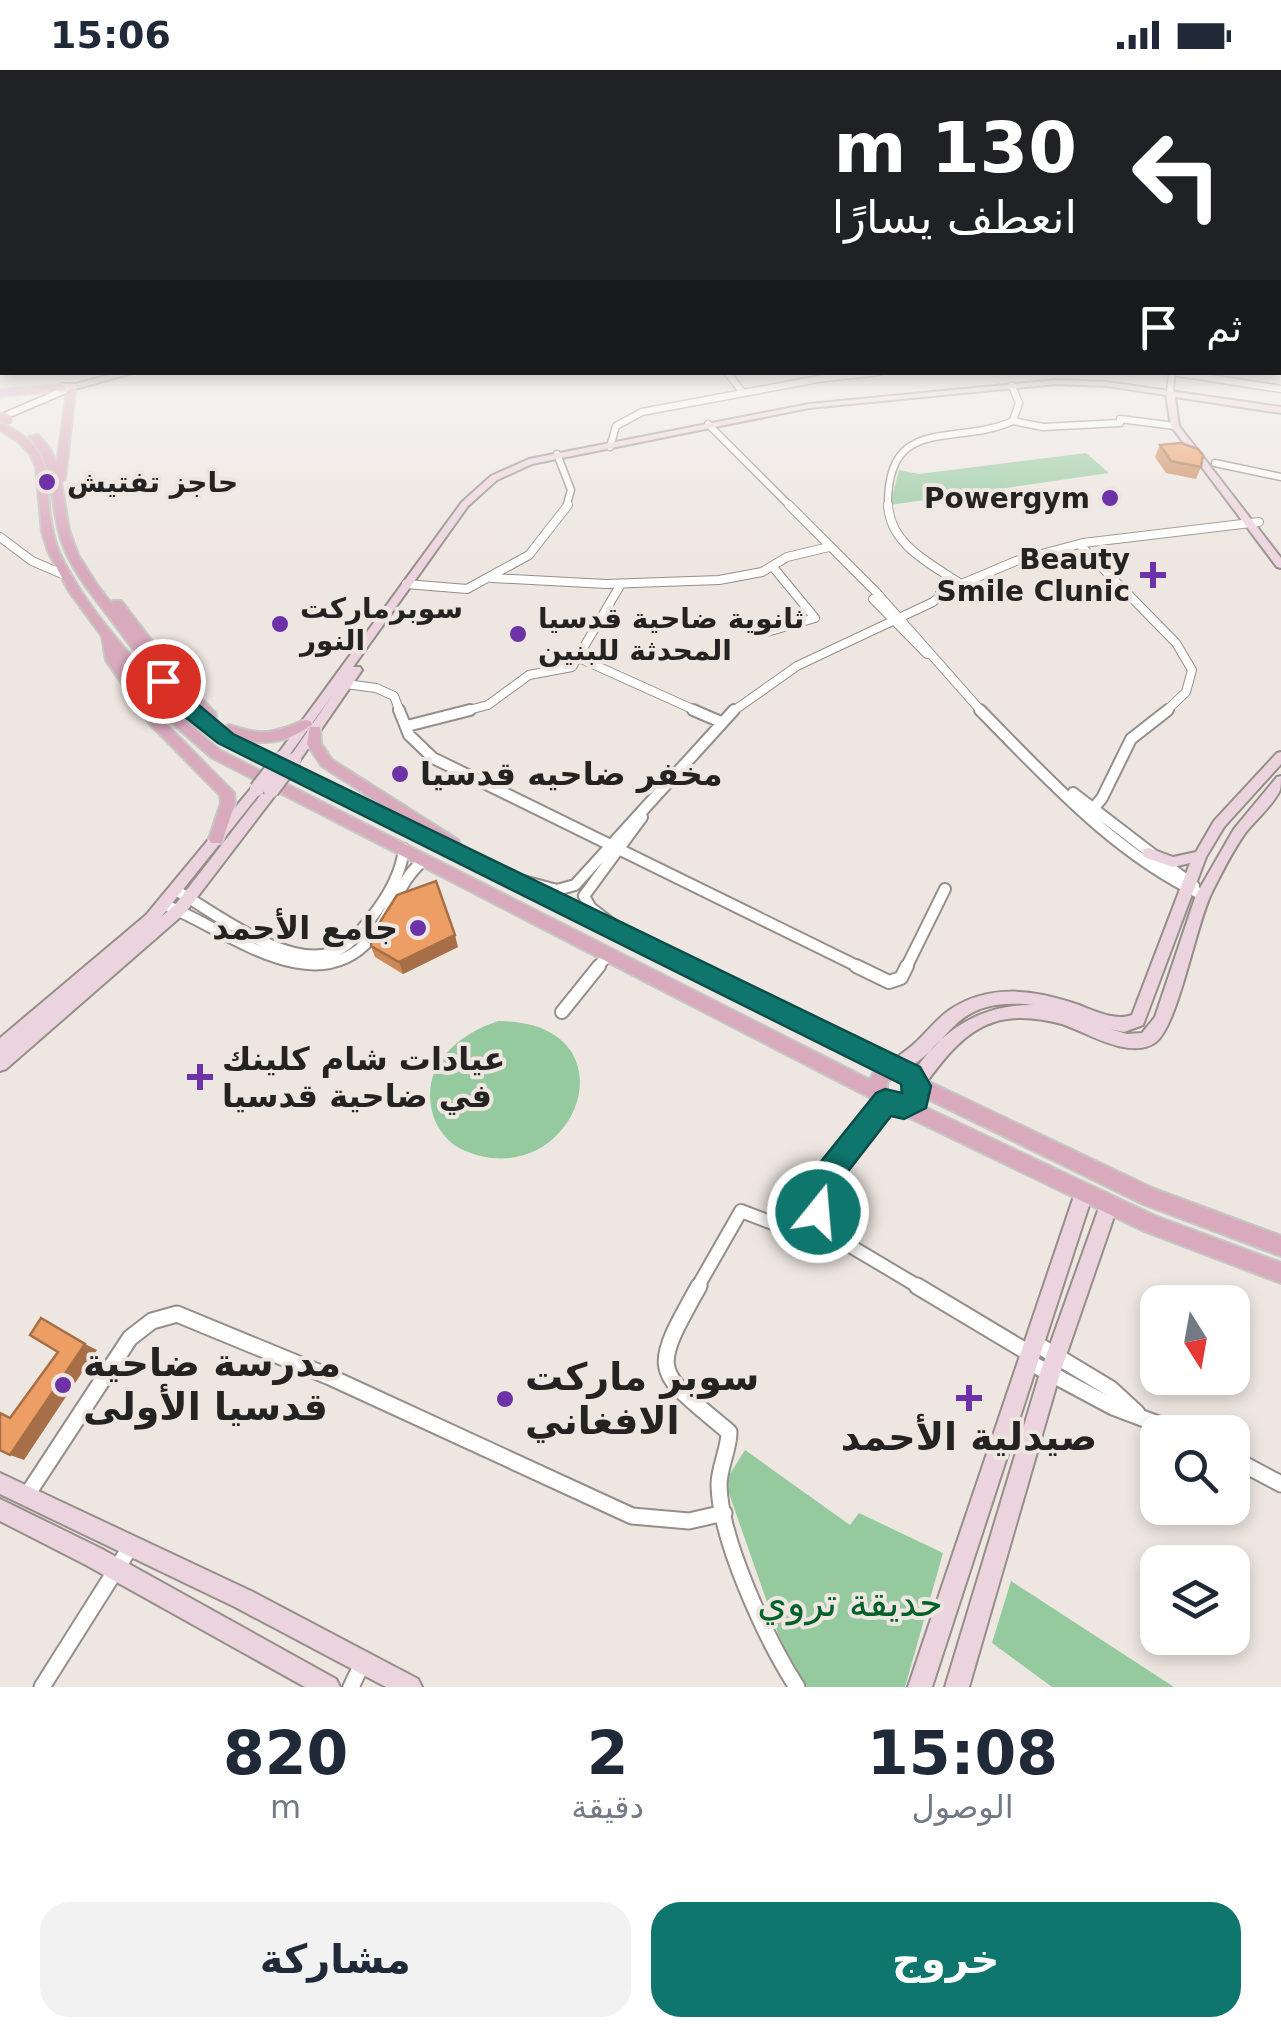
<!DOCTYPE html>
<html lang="ar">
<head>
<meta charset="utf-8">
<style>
  :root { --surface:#fff; --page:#f2f2f3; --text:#1f2937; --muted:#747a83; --accent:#0f766e }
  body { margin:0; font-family:"DejaVu Sans",Cairo,sans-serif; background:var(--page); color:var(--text); direction:rtl; height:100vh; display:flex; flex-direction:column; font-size:38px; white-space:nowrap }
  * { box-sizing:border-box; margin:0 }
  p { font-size:32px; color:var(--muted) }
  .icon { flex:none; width:55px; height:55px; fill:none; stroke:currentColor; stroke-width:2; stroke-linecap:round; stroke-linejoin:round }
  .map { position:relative; height:1617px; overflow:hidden; direction:ltr }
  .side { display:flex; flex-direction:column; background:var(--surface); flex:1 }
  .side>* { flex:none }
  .top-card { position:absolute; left:0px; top:0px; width:1282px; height:305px; box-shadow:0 5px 15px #0003; direction:rtl; background:#202124; color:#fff; overflow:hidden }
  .needle { width:65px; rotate:169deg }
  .tools { position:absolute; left:1140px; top:1215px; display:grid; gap:20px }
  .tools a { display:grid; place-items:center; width:110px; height:110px; border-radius:20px; background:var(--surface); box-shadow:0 5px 15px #0003; font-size:50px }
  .pin { position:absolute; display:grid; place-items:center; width:85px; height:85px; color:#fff; margin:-42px; border:5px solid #fff; border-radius:50%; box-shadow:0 2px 10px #0007 }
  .me { position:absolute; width:110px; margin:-55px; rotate:17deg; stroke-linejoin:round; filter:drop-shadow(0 0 8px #0008) }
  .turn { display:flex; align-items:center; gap:35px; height:210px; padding:0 40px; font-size:45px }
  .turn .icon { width:130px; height:130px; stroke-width:2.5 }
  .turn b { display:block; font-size:70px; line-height:85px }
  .then { display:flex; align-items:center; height:95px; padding:0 40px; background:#0003; gap:20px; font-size:38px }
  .eta { display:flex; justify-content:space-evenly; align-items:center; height:170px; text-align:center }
  .eta b { font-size:60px; font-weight:600; line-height:70px }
  .action { display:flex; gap:20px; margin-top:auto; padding:20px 40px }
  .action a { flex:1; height:115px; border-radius:30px; background:var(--accent); color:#fff; font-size:40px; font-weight:600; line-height:115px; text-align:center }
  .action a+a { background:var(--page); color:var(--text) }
  .status { display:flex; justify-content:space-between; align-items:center; height:70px; padding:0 50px; background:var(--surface); direction:ltr }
  .status svg { height:28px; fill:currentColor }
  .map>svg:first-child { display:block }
</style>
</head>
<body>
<div class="status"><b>15:06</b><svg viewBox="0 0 49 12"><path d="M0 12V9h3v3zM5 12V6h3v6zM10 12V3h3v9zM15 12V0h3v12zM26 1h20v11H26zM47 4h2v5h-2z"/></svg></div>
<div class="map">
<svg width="1281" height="1617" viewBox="0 0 1281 1617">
  <rect width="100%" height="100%" fill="#ede6e1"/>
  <path fill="#95c99e" d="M 1086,383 L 1109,403 L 890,435 L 899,400 L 919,404 Z
    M 498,951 C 643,952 573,1131 461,1079 C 448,1073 437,1058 433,1045 C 419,996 457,965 498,951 Z
    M 745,1380 L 850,1455 L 859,1443 L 943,1483 L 905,1617 L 807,1617 L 788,1592 L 725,1412 Z
    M 1011,1511 L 1174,1617 L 1052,1617 L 992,1573 Z"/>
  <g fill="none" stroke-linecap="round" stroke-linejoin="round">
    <defs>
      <path id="street-far4" d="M 727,302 L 743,323
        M 1170,323 L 1172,302 L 1281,319
        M 0,348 L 63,321
        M 1013,351 L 1043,357 L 1120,353 L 1120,349 L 1175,356
        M 708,354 L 791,437
        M 610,377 L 616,356 L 642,342 L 818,309 L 879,302
        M 557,384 L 571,420 L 566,437
        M 1215,393 L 1281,407
        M 888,437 C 886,343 956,377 1013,351 L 1019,333 L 1012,316"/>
      <path id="street-far3" d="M 789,435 L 876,522 L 982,642
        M 888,435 C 890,475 931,494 961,514
        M 0,467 L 32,491 L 67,506
        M 1080,475 L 1176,573 L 1192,600 L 1186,622 L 1165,642
        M 492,508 L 606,514 L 719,510 L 762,502 L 787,487 L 829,477
        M 406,514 L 467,519 L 529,485 L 568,435
        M 940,523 L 1016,491 L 1083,473 L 1259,452
        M 873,529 L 927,584
        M 767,562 L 815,548 L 773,497
        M 579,588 L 699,642
        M 346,614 L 376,618 L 394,626 L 400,642
        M 461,642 L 488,635 L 529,605 L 572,597 L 621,514
        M 732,642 L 797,596 L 933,532 L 944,523"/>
      <path id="street-far2" d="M 399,640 L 409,665 L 433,688 L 861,898
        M 693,640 L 721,652
        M 980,640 C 1046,707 1116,785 1203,825
        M 407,656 L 470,640
        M 1073,723 L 1194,816
        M 1088,745 L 1102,728 L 1131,669 L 1168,640
        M 504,806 L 557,820 L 575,815 L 734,640
        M 177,821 C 216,843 285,898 331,883 C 349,877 360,862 371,848 C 387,828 401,804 404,779
        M 165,835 C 225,858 315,935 372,867 C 393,843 398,811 424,790
        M 626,865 L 591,838 L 584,826 L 642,747
        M 597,898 L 608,885
        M 906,898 L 945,819"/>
      <path id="street-far1" d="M 856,896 L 889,912 L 901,908 L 907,896
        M 562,942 L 599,896
        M 812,1141 L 829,1104 L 885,1032
        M800 1155a13 13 0 1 1 26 0a13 13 0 1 1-26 0Z
        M 825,1161 L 921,1218
        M 697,1218 L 741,1141 L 783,1157 L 799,1156"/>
      <path id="street" d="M 699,1216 C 649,1305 654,1299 729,1362 C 729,1380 719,1397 719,1415 C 720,1470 767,1571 797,1617
        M 917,1216 L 1029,1283
        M 1033,1272 L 1111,1319 L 1137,1343
        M 1027,1291 L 1113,1337 L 1179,1362
        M 1232,1388 L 1281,1414
        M 27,1425 L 130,1268 L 152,1251 L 177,1244 L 330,1307 L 632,1446 L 689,1451 L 724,1443
        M 42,1617 L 131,1476
        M 351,1617 L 362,1594"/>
      <path id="secondary" d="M 120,302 L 136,302 L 61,323 L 57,321 L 62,314 L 76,314 Z
        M 1056,310 L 1107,312 L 1281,337 L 1281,343 L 1175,327 L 1179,356 L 1281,488 L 1281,498 L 1277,497 L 1171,356 L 1166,325 L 1107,316 L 1056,314 L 809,338 L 532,394 L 497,410 L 468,436 L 353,597 L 360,597 L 362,600 L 298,693 L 290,693 L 288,690 L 333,624 L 285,691 L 277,691 L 275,688 L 462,432 L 491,406 L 529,389 L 809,334 Z
        M 1281,682 L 1281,694 L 1224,757 L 1206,787 L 1143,955 L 1124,962 L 1110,959 L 1127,964 L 1142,963 L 1155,947 L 1196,825 L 1234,759 L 1277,707 L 1281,706 C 1281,710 1281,717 1280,720 C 1274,734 1256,750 1246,762 C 1233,780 1222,802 1212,822 C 1196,853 1179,953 1156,972 C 1131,991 1086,962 1062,954 C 1040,948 1015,945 994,952 C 962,962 941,993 922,1018 L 916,1020 L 910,1018 L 908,1013 C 934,964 978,934 1034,935 C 944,925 956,979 894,1005 L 888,1003 L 886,998 C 893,988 906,982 915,973 C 926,963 936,950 948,941 C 987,914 1031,919 1073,933 C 1092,939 1113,952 1132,945 L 1190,793 L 1173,797 L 1144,787 L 1142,783 L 1144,779 L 1149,778 L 1173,787 L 1196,782 L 1214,751 L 1277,683 Z
        M 257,714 L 261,716 L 263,719 L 261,722 L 161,847 L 175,835 L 266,718 L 276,718 L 277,721 L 276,724 L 185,843 L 6,999 L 0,1001 L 0,968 L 146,845 L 253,716 Z
        M 1084,1114 L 1090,1117 L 1093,1123 L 932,1617 L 908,1617 L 1075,1123 L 1078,1117 Z
        M 1109,1126 L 1115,1129 L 1118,1135 L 1060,1303 L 969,1617 L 945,1617 L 1040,1303 L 1100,1135 L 1103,1129 Z
        M 0,1403 L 251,1521 L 418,1609 L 422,1617 L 386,1617 L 235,1537 L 0,1424 Z
        M 0,1429 L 102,1479 L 336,1609 L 340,1617 L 305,1617 L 86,1495 L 0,1451 Z"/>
      <path id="primary" d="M 62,315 L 65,316 L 65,320 L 0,326 L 0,320 Z
        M 71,318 L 75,321 L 65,409 L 61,412 L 69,460 L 78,485 L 97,515 L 124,551 L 111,533 L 113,531 L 121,531 L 177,604 L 215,643 L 216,646 L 215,649 L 207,649 L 244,674 L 421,760 L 322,696 L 307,674 L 310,657 L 320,657 L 321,674 L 332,690 L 458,770 L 460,774 L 457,778 L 892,991 C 907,989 917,996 923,1009 L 1154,1119 L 1281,1166 L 1281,1186 L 1143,1134 L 924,1027 L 920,1035 L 1155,1146 L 1281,1193 L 1281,1213 L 1144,1161 L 904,1045 C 889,1048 877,1041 871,1028 L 211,687 L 172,653 L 117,585 L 160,648 L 234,723 L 235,733 L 223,769 L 221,773 L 211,773 L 209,769 L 221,733 L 220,725 L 150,654 L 106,590 L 102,566 L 69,521 L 48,481 L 42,462 L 36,397 L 30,384 L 18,371 L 0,360 L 0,353 C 62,381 41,411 53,462 C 56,478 63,492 71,505 C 87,534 109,560 131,586 C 159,620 185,654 221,681 L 870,1010 L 875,1000 L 247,687 C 183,654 155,608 113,552 C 95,528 74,504 63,475 C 48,435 59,404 30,367 L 38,365 L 50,379 L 57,394 L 67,321 ZM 129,556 L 169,610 L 202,646 L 166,607 ZM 893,1006 L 901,1006 L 907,1013 L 907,1023 L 900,1029 L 893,1029 L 887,1023 L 887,1013 Z
        M 305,650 L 310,651 L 312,654 C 288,675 247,679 222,659 L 229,655 C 263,667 273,663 305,650 Z"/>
    </defs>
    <use href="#street-far4" stroke="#958e8a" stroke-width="9"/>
    <use href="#street-far3" stroke="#958e8a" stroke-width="10"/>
    <use href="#street-far2" stroke="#958e8a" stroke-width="14"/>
    <use href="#street-far1" stroke="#958e8a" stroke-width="16"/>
    <use href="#street" stroke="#958e8a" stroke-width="19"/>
    <use href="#secondary" stroke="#958e8a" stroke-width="4"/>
    <use href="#primary" stroke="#c6c6c5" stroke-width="4"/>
    <use href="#street-far4" stroke="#fff" stroke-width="6"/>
    <use href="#street-far3" stroke="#fff" stroke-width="8"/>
    <use href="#street-far2" stroke="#fff" stroke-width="10"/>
    <use href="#street-far1" stroke="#fff" stroke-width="12"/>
    <use href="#street" stroke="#fff" stroke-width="15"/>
    <use href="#secondary" fill="#ecd4de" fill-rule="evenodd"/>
    <use href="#primary" fill="#d9a9bc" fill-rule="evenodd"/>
    <defs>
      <path id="secondary-bridge" d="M 257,719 L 281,688
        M 271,721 L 294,690"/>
      <path id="primary-bridge" d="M 0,347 L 8,350"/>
    </defs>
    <use href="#secondary-bridge" stroke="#958e8a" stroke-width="18" stroke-linecap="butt"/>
    <use href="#primary-bridge" stroke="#c6c6c5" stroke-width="11" stroke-linecap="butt"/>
    <use href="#secondary-bridge" stroke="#ecd4de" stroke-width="14"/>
    <use href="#primary-bridge" stroke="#d9a9bc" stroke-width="9"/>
  </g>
  <path fill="#cc8857" d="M 1160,375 L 1201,397 L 1196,409 L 1166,403 L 1155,387 Z
    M 371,876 L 458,877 L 403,904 L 375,887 Z"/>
  <path fill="#a66f47" d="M 455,865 L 458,877 L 403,904 L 399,892 Z
    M 85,1274 L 97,1280 L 24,1390 L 10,1385 Z"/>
  <path fill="#ed9e65" stroke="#a66f47" stroke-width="2.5" d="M 1181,373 L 1198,379 L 1203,385 L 1201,397 L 1171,391 L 1160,375 Z
    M 436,811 L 455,865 L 399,892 L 371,876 L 371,866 L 397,825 Z
    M 41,1248 L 85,1274 L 10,1385 L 0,1380 L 0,1343 L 10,1348 L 58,1282 L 30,1265 Z"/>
  <linearGradient id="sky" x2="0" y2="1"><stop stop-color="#69b5e7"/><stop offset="0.55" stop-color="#f7f4f2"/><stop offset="1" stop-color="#f7f4f2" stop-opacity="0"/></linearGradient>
  <rect width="1281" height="498" fill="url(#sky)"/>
  <path fill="#0f766e" stroke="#0a4d48" stroke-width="2.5" d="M 163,605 L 233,664 L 920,997 L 931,1016 L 926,1038 L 904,1049 L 891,1046 L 839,1113 L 829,1135 L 832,1142 L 828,1153 L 818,1157 L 802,1151 L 798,1141 L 819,1094 L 876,1023 L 885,1019 L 902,1023 L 901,1014 L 218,673 L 174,638 L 153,611 Z"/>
  <g fill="#6e32a8" stroke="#ede6e1" stroke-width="4">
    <circle cx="47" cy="412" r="10"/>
    <circle cx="1110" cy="428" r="10"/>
    <path d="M1148 490h10v10h10v10h-10v10h-10v-10h-10v-10h10z"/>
    <circle cx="280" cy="554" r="10"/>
    <circle cx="518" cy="564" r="10"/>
    <circle cx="400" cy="704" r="10"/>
    <circle cx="418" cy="858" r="10"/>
    <path d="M195 992h10v10h10v10h-10v10h-10v-10h-10v-10h10z"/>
    <circle cx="63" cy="1315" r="10"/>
    <path d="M964 1313h10v10h10v10h-10v10h-10v-10h-10v-10h10z"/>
    <circle cx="505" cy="1329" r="10"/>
  </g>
  <g text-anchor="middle" stroke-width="8" stroke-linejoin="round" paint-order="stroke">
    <g font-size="28" font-weight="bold" fill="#252321" stroke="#ede6e1" text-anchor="start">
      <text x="67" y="422">حاجز تفتيش</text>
      <text x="1090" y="438" text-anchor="end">Powergym</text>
      <text x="1130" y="499" text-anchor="end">Beauty<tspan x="1130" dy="32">Smile Clunic</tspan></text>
      <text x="300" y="548">سوبرماركت<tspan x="300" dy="32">النور</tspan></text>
      <text x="538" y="558">ثانوية ضاحية قدسيا<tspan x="538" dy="32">المحدثة للبنين</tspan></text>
    </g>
    <g font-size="32" font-weight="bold" fill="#252321" stroke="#ede6e1" text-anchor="start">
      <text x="420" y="715">مخفر ضاحيه قدسيا</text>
      <text x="398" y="869" text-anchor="end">جامع الأحمد</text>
      <text x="222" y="1000">عيادات شام كلينك<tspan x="222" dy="37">في ضاحية قدسيا</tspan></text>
    </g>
    <g font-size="38" font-weight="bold" fill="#252321" stroke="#ede6e1" text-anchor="start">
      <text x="83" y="1306">مدرسة ضاحية<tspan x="83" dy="44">قدسيا الأولى</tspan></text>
      <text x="525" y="1320">سوبر ماركت<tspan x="525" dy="44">الافغاني</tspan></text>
      <text x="969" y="1380" text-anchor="middle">صيدلية الأحمد</text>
    </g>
    <g font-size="38" fill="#016128" stroke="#ede6e1">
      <text x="850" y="1546">حديقة تروي</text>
    </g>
  </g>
</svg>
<div class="tools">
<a><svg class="needle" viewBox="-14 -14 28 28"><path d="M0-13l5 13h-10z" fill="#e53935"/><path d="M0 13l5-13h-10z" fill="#747a83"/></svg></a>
<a><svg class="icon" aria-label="search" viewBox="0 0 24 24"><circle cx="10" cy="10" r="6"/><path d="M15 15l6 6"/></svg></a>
<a><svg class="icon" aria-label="layers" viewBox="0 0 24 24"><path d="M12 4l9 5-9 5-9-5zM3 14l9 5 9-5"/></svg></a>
</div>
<div class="pin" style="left:163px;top:611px;background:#d93025"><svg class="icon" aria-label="arrive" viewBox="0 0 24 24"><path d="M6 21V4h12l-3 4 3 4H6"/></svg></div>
<svg class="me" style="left:818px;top:1142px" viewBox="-20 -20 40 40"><circle r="17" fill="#0f766e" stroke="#fff" stroke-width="3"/><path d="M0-11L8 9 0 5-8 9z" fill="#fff"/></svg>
<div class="top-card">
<div class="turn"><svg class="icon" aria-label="left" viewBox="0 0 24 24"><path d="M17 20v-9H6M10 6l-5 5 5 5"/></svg><div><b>130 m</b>انعطف يسارًا</div></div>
<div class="then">ثم<svg class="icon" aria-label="arrive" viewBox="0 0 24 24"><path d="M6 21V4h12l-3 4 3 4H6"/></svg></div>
</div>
</div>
<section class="side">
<div class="eta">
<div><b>15:08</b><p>الوصول</p></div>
<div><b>2</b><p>دقيقة</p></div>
<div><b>820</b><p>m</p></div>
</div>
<div class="action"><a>خروج</a><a>مشاركة</a></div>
</section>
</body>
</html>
